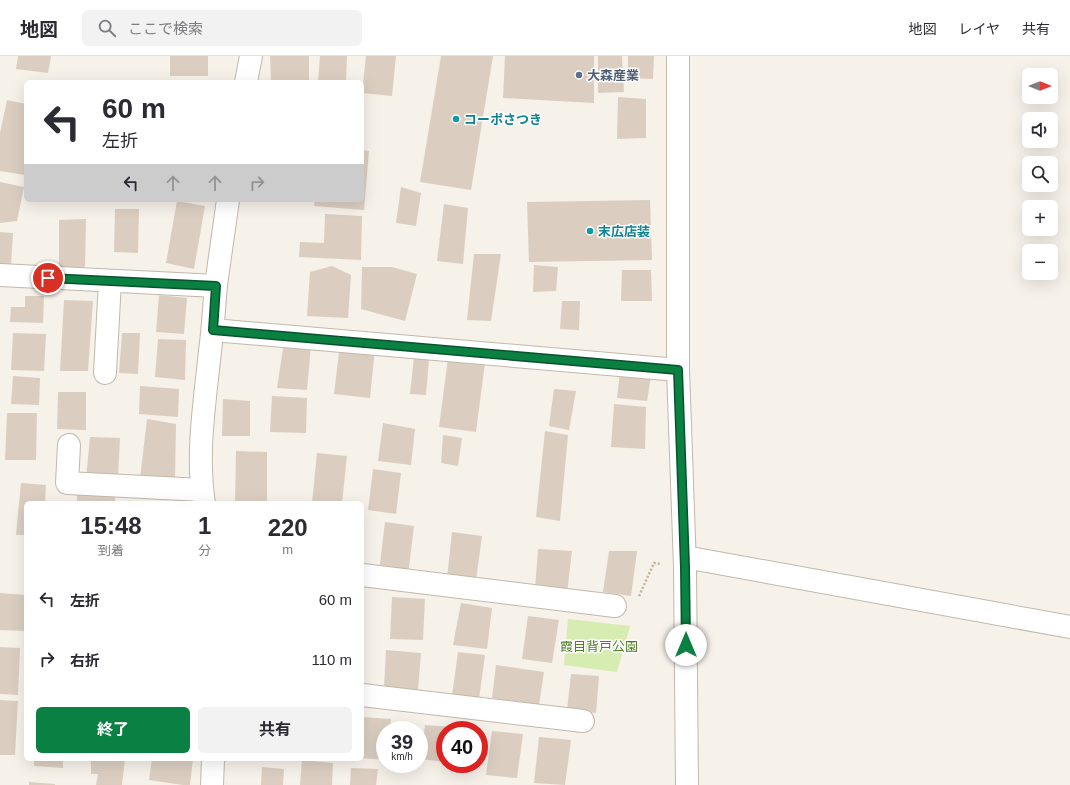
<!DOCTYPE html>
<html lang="ja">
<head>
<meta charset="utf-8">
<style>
  :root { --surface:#fff; --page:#f2f2f3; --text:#2b2b33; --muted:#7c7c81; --line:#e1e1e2; --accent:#0b8043 }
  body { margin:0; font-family:Helvetica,"Noto Sans JP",sans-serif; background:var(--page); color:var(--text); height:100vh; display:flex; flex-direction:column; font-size:15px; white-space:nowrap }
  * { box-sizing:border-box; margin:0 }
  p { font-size:13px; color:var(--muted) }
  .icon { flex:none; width:22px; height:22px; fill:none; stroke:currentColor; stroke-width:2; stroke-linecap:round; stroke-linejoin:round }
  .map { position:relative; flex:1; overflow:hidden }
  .sheet { position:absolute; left:24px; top:445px; width:340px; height:260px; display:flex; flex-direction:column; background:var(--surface); border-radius:6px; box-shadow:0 4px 16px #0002 }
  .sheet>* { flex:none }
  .hud { position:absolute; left:24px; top:24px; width:340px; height:122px; border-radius:6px; box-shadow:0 4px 16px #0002; background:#fff; color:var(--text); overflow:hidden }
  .needle { width:26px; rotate:90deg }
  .controls { position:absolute; left:1022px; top:12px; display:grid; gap:8px }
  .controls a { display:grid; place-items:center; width:36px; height:36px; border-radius:6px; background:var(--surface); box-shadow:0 4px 16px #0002; font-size:20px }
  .speed { position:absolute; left:376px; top:665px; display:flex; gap:8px; font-size:20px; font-weight:700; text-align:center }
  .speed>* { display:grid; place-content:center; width:52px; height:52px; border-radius:50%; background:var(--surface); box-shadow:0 4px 16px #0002; line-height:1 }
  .speed small { font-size:10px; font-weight:400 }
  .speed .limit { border:6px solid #d22; background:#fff; color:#111 }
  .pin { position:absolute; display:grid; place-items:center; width:34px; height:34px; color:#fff; margin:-17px; border:2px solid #fff; border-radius:50%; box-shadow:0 1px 4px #0007 }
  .me { position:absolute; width:44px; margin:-22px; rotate:0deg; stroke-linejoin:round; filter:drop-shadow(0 0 3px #0008) }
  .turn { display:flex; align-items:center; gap:14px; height:84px; padding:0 12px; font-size:18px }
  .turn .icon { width:52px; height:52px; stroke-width:2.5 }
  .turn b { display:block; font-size:28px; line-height:34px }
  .lanes { display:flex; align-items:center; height:38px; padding:0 12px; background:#0003; justify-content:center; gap:20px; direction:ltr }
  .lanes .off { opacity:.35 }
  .eta { display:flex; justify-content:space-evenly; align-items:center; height:68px; text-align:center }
  .eta b { font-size:24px; font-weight:700; line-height:28px }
  .action { display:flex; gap:8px; margin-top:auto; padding:8px 12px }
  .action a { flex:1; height:46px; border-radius:6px; background:var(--accent); color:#fff; font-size:16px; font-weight:700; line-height:46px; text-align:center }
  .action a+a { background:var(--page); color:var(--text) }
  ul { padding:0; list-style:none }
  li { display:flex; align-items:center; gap:12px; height:60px; padding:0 12px }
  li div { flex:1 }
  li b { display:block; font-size:15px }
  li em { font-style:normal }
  header { display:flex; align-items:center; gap:24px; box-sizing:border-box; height:56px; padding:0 20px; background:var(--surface); border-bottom:1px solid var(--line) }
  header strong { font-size:19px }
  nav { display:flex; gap:22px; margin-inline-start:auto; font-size:14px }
  .search { width:280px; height:36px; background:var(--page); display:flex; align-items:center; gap:10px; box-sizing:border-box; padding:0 14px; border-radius:6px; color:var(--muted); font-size:15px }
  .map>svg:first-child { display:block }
</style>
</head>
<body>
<header>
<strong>地図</strong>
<div class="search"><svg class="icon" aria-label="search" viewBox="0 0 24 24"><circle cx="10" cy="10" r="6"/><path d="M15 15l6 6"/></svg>ここで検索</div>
<nav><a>地図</a><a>レイヤ</a><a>共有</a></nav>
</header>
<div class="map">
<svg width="1070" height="729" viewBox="0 0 1070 729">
  <rect width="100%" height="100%" fill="#f6f1e9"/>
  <path fill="#d6ecb0" d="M 568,563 L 630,570 L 617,616 L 564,609 Z"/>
  <path fill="#dbcec1" d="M 18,0 L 51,0 L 48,17 L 16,13 Z
    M 170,0 L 208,0 L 208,20 L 170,20 Z
    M 270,0 L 309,0 L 309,26 L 271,26 Z
    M 320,0 L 347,0 L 346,26 L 318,26 Z
    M 366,0 L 396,0 L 392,40 L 362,37 Z
    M 441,0 L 493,0 L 471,134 L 420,126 Z
    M 505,0 L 594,0 L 594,47 L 503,42 Z
    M 598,0 L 622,0 L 624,36 L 598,37 Z
    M 628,0 L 654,0 L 653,23 L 628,22 Z
    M 618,41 L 646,43 L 646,82 L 617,83 Z
    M 7,44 L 26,48 L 25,119 L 0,115 L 0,77 Z
    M 362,94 L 369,95 L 364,154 L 314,150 L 315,144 L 362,144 Z
    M 0,126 L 24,131 L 17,165 L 0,167 Z
    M 401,131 L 421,137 L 416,170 L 396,167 Z
    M 650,144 L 652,204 L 529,206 L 527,146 Z
    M 177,145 L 205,150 L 194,213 L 166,207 Z
    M 444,148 L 468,152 L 463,208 L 437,205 Z
    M 115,153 L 139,153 L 138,197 L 114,196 Z
    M 325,158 L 362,160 L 361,204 L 299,201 L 300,186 L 324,187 Z
    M 86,163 L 85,211 L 59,213 L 59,164 Z
    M 0,176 L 13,177 L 11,210 L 0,210 Z
    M 474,198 L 501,198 L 491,265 L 467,264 Z
    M 534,209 L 558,211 L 556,235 L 533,236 Z
    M 332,210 L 351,219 L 348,262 L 307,260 L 310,216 Z
    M 362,211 L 392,211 L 417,218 L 405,265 L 361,253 Z
    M 622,214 L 651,214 L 652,245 L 621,245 Z
    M 159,239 L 187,242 L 184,278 L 156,276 Z
    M 25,240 L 44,240 L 43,267 L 10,266 L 11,251 L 25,251 Z
    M 64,244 L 93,245 L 88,315 L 60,315 Z
    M 562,245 L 580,245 L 579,274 L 560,273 Z
    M 13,277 L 46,278 L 44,315 L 11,314 Z
    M 122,277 L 140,277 L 138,318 L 119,317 Z
    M 158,283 L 186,284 L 185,324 L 155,321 Z
    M 284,286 L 311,289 L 307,334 L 277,332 Z
    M 340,288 L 375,292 L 370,342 L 334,338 Z
    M 414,301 L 429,303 L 426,339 L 410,338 Z
    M 448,302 L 485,307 L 476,376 L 439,371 Z
    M 620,316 L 651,320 L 647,345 L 617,342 Z
    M 13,320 L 40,322 L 39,349 L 11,348 Z
    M 140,330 L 179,333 L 178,361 L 139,358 Z
    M 554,333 L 576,335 L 569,374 L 549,370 Z
    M 58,336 L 86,336 L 86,374 L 57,373 Z
    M 272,340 L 307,342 L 306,377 L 270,376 Z
    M 223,343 L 250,345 L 250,380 L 222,380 Z
    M 614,348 L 646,351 L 645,393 L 611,391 Z
    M 7,357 L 37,357 L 36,404 L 5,404 Z
    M 147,363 L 176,368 L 175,424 L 140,422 Z
    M 383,367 L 415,373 L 411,409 L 378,405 Z
    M 545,375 L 568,379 L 560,465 L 536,461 Z
    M 443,379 L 462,382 L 458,410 L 441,407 Z
    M 90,381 L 120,382 L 118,423 L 86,423 Z
    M 236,395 L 267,396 L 267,447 L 235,447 Z
    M 317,397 L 347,400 L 342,447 L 312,447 Z
    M 373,413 L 401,417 L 396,458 L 368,454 Z
    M 21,427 L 46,429 L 45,447 L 26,447 L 26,479 L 16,479 Z
    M 77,439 L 115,441 L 115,447 L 77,447 Z
    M 385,466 L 414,470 L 408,519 L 379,516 Z
    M 452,476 L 482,480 L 476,524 L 447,522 Z
    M 538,493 L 572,495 L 567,537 L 535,533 Z
    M 609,495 L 637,495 L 631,540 L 603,536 Z
    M 0,537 L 26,539 L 25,575 L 0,574 Z
    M 392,541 L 425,543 L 423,584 L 390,583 Z
    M 461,547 L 492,552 L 487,593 L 453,589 Z
    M 528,560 L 559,564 L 552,607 L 522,603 Z
    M 0,591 L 20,592 L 18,639 L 0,638 Z
    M 386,594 L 421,597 L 418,634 L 384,631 Z
    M 458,596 L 485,599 L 479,643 L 452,640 Z
    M 496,609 L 544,616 L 539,649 L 492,642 Z
    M 571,618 L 599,620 L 596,657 L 567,654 Z
    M 0,644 L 18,645 L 15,699 L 0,699 Z
    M 362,661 L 391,663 L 390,674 L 385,674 L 385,704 L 362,702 Z
    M 425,669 L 454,671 L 453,674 L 445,674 L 445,706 L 421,703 Z
    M 492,675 L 523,678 L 517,722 L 486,719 Z
    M 539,681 L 571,684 L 565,729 L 534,727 Z
    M 34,703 L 63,703 L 63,712 L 34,710 Z
    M 91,703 L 125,703 L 122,729 L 96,729 L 98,718 L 91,718 Z
    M 152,703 L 193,703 L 190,729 L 183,729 L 149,724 Z
    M 302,704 L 333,707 L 332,729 L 300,729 Z
    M 262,711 L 284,713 L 283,729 L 261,729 Z
    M 351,712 L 378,713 L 376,729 L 350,729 Z
    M 29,726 L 55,728 L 55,729 L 29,729 Z"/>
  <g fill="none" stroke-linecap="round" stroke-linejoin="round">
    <defs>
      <path id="minor" d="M 246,26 L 251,0
        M 0,219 L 216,230
        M 213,274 L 678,314
        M 105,317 L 110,225
        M 69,389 L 67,427 L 202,434
        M 204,447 C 196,398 205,345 210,295 C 213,273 214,251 216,229 C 220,200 224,172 228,144
        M 362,519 L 615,550
        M 362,639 L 583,665
        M 212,729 L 213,703"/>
      <path id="tertiary" d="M 678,0 L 678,314 L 685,511 L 687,729
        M 685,501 L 1070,571"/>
    </defs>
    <use href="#minor" stroke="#c2b8ab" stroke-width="24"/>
    <use href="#tertiary" stroke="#c2b8ab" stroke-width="24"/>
    <path stroke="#c5b29b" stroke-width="2.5" stroke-dasharray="2 2" stroke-linecap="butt" d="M 639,540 L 654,507 L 660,508"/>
    <use href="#minor" stroke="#fff" stroke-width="22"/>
    <use href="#tertiary" stroke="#fff" stroke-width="22"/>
  </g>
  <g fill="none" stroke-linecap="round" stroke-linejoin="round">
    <defs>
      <path id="route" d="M 48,222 L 216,230 L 213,274 L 678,314 L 685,511 L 686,589"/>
    </defs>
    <use href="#route" stroke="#07532c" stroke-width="10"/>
    <use href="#route" stroke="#0b8043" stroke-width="7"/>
  </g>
  <circle fill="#5c6f8a" stroke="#fff" stroke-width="1.5" cx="579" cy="19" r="4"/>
  <g fill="#0f9aa8" stroke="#fff" stroke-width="1.5">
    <circle cx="456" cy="63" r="4"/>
    <circle cx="590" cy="175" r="4"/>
  </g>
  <g text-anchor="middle" stroke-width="3" stroke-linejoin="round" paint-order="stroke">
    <g font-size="13" font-weight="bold" fill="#4e5e75" stroke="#fff" text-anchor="start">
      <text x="587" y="24">大森産業</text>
    </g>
    <g font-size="13" font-weight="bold" fill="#0d838f" stroke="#fff" text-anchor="start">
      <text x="464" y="68">コーポさつき</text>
      <text x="598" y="180">末広店装</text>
    </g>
    <g font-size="13" fill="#508125" stroke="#fff">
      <text x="599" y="595">霞目背戸公園</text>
    </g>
  </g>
</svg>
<div class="controls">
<a><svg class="needle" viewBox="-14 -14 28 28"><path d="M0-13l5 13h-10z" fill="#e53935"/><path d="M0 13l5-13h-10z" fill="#7c7c81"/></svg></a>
<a><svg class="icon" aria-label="sound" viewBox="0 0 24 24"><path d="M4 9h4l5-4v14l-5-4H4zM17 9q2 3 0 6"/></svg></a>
<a><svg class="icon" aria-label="search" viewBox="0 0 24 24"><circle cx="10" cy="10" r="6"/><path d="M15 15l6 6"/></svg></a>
<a>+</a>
<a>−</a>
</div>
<div class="speed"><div>39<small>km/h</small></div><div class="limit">40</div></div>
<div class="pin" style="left:48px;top:222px;background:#d93025"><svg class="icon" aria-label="arrive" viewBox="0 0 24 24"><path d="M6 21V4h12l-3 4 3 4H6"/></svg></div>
<svg class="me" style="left:686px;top:589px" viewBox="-20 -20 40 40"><circle r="19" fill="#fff"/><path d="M0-13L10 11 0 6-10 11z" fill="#0b8043"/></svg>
<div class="hud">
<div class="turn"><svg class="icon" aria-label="left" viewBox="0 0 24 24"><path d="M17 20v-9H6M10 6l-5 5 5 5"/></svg><div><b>60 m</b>左折</div></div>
<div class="lanes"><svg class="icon" aria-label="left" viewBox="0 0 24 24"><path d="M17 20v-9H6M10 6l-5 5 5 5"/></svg><svg class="icon off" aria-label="ahead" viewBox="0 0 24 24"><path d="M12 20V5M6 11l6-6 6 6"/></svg><svg class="icon off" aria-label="ahead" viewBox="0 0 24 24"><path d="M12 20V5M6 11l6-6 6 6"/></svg><svg class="icon off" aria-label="right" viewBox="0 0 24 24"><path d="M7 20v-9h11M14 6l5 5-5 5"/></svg></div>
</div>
<section class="sheet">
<div class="eta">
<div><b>15:48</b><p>到着</p></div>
<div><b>1</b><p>分</p></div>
<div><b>220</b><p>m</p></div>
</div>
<ul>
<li><svg class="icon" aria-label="left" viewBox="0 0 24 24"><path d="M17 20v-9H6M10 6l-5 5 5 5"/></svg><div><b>左折</b></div><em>60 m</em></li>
<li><svg class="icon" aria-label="right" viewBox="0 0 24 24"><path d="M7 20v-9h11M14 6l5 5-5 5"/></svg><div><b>右折</b></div><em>110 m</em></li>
</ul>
<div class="action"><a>終了</a><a>共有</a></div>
</section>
</div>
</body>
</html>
